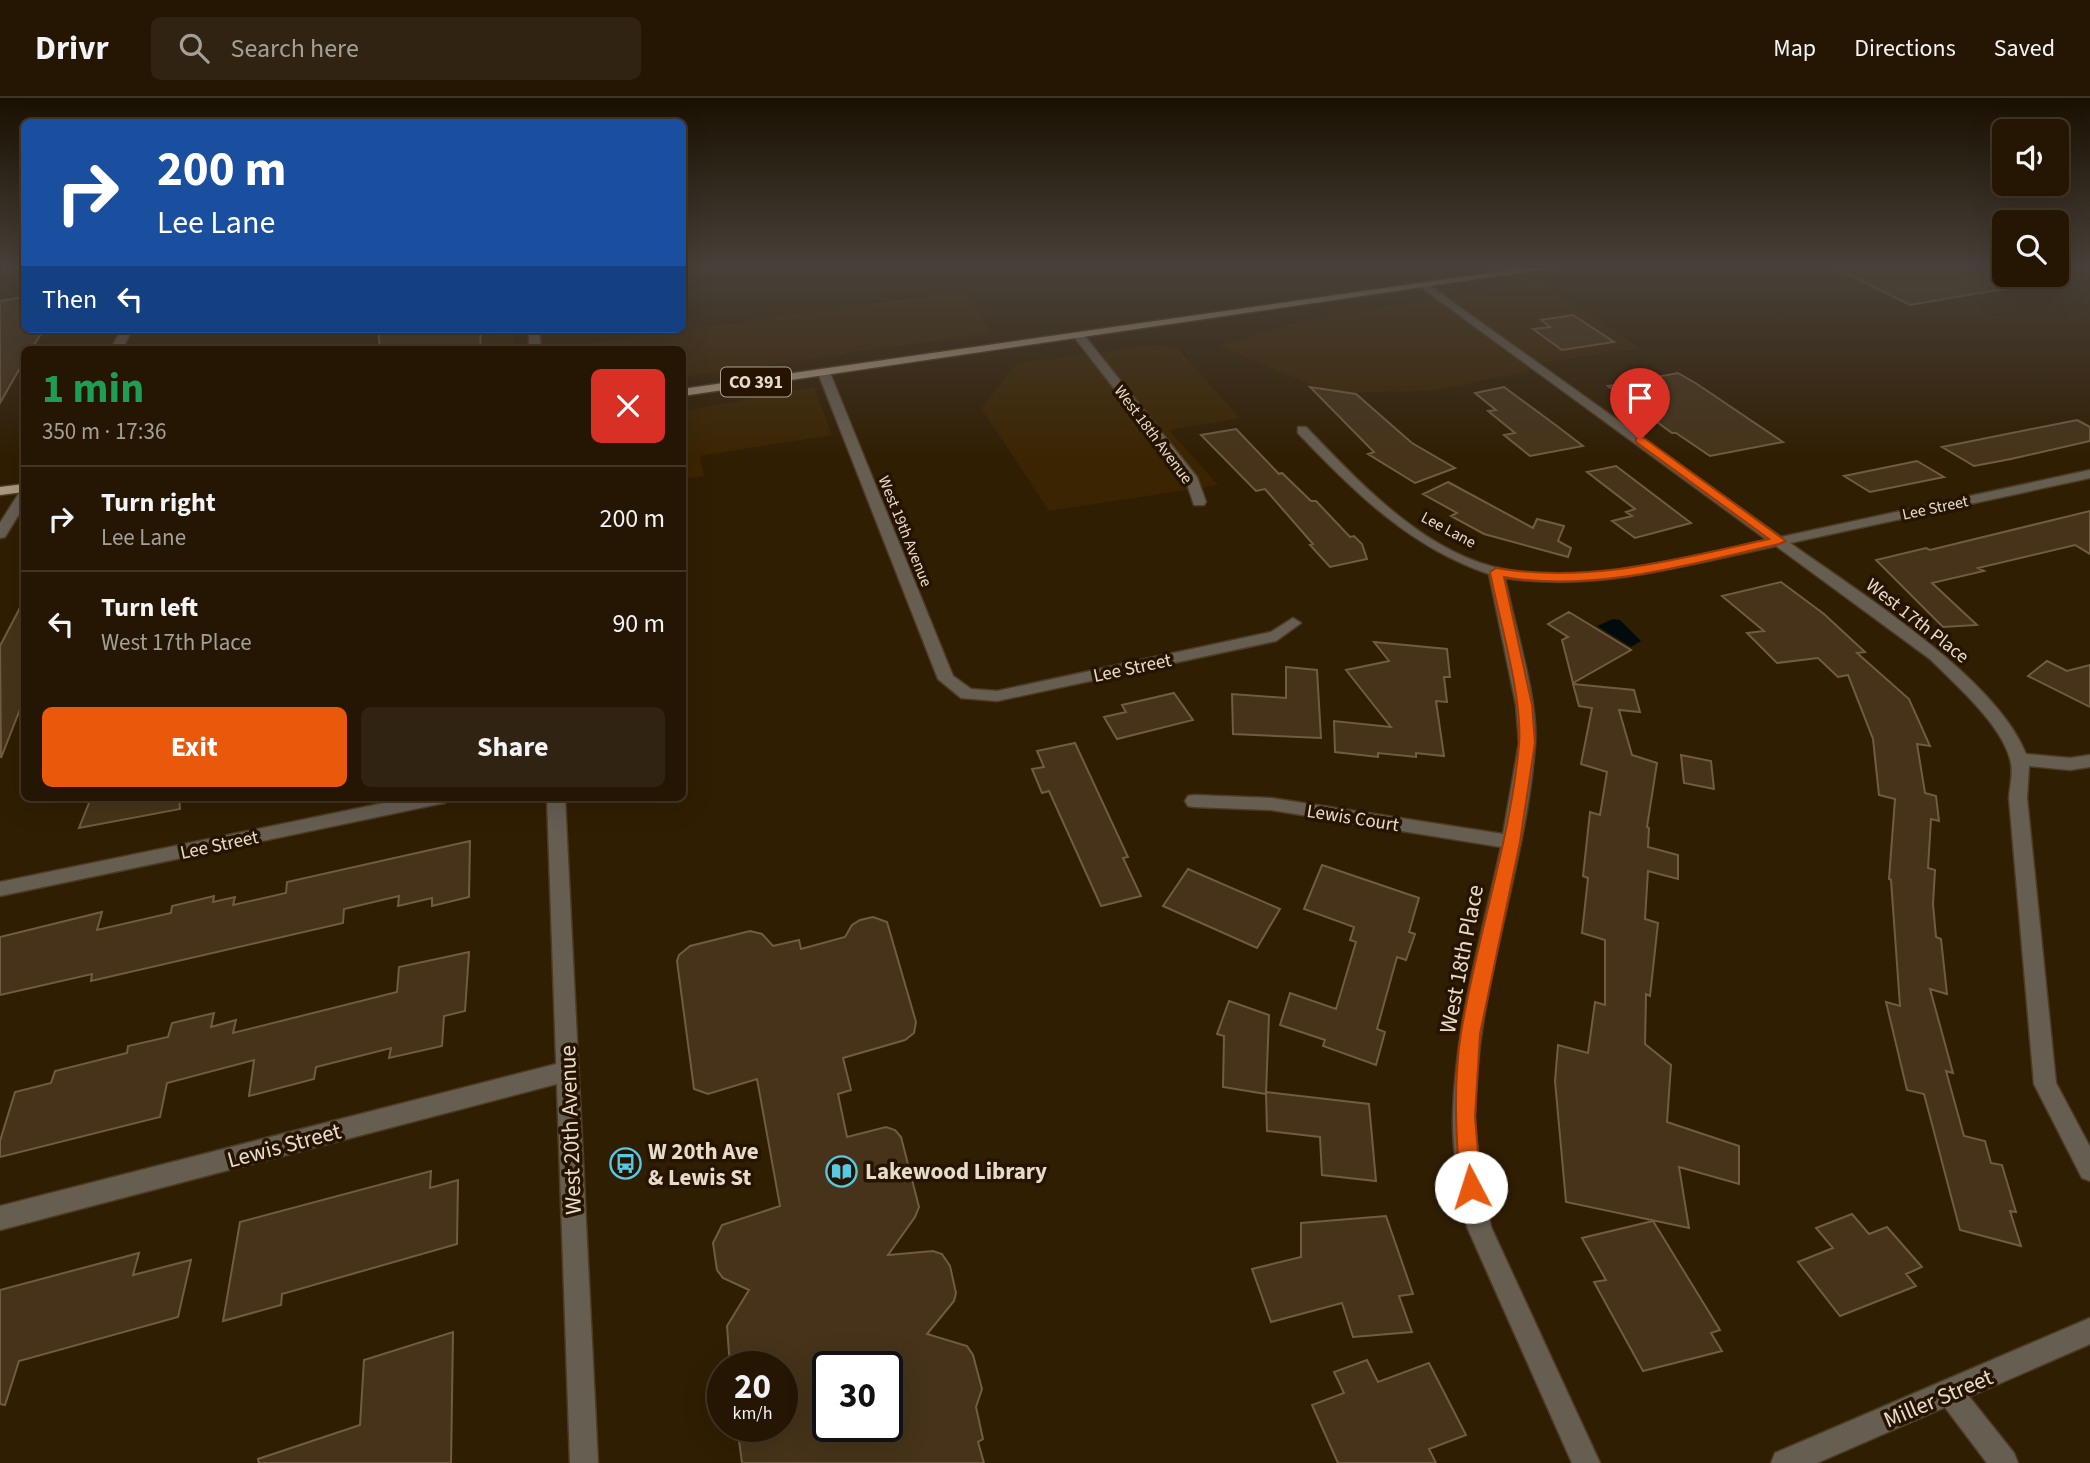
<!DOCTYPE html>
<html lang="en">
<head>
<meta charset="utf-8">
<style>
  :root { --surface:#241602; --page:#302311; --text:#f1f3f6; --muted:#a39f99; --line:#413524; --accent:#ea580c }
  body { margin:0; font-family:"Source Sans 3",sans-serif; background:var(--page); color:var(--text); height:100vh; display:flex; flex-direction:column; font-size:26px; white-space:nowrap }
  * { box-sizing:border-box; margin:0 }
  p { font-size:23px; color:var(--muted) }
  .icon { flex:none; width:38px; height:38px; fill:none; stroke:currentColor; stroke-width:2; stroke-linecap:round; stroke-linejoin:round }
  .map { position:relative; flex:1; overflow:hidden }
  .side { position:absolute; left:21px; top:248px; width:665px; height:455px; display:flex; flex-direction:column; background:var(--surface); border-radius:10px; box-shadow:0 7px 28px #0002,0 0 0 2px var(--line) }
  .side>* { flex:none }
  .banner { position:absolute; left:21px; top:21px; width:665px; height:214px; border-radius:10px; box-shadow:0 7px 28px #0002,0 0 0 2px var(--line); background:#1a4fa0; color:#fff; overflow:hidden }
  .buttons { position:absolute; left:1992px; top:21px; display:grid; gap:14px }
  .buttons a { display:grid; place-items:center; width:77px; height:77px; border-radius:10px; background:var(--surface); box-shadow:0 7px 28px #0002,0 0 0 2px var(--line); font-size:35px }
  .speed { position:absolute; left:707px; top:1253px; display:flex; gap:14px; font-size:35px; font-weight:700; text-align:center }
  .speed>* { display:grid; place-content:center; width:91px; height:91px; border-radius:50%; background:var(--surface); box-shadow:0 7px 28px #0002,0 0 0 2px var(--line); line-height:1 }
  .speed small { font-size:18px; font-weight:400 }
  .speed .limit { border:4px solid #111; border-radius:10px; background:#fff; color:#111 }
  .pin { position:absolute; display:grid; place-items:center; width:60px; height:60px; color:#fff; margin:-72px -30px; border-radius:50% 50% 50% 0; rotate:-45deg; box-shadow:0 0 7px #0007 }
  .pin .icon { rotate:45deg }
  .me { position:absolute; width:77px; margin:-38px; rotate:355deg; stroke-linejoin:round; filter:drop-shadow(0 0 5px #0008) }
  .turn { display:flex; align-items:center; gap:24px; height:147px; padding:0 21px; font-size:32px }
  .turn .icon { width:91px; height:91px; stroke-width:2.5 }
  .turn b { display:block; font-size:49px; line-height:60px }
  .then { display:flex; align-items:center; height:66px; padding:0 21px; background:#0003; gap:14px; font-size:26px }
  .round { display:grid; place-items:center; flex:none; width:74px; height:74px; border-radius:10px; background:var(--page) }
  .head { display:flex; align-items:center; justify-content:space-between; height:119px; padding:0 21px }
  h1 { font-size:42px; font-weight:700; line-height:52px; color:#1e9e55 }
  .primary-button { display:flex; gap:14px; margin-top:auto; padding:14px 21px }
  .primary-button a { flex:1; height:80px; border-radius:10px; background:var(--accent); color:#fff; font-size:28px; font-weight:700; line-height:80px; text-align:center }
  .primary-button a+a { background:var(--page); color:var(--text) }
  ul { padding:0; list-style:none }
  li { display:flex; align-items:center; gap:21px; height:105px; padding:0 21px; border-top:2px solid var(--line) }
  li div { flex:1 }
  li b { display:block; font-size:26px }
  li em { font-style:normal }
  header { display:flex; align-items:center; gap:42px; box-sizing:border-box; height:98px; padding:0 35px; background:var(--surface); border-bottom:2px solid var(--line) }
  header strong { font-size:33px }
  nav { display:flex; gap:38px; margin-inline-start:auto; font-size:24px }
  .search { width:490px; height:63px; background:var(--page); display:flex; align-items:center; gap:18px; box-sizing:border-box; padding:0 24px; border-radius:10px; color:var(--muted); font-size:26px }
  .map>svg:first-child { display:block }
</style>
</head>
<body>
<header>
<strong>Drivr</strong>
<div class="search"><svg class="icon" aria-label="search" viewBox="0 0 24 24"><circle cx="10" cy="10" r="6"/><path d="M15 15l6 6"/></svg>Search here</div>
<nav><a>Map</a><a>Directions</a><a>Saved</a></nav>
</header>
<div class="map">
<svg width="2090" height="1365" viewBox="0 0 2090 1365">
  <rect width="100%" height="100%" fill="#301e03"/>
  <path fill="#3b2401" d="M 1538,184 L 1640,250 L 1545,264 L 1526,274 L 1432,293 L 1331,295 L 1219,248 L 1299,224 Z
    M 963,193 L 992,235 L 683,279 L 682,252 L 561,252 L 561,249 Z
    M 514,235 L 513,252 L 387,252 Z
    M 1156,247 L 1177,250 L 1240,320 L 1169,332 L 1218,387 L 1049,413 L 981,310 L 1017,265 Z
    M 814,289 L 832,337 L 700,358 L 704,378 L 683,381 L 683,313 Z"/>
  <path fill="#000b0d" d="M 1613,521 L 1620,522 L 1641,543 L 1631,549 L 1597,528 Z"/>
  <path fill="#463319" stroke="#715c41" stroke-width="2" fill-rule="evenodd" d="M 1833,169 L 1985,169 L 2026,187 L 1910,207 Z
    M 24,199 L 24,231 L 44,231 L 31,252 L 24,252 L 24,263 L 0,305 L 0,203 Z
    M 1573,217 L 1614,244 L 1562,252 L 1533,231 L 1550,229 L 1541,222 Z
    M 378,231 L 481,231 L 480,252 L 380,252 Z
    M 1678,275 L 1697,286 L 1783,344 L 1710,358 L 1676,335 L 1672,335 L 1608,288 Z
    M 1310,289 L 1356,296 L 1412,345 L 1455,370 L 1415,385 L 1368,356 L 1374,354 Z
    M 1504,289 L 1557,328 L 1583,348 L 1530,358 L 1504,337 L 1515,335 L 1488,313 L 1496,312 L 1475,295 Z
    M 2077,322 L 2090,329 L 2090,343 L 2011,361 L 1974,368 L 1942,349 Z
    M 1236,331 L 1279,376 L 1282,375 L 1311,403 L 1316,403 L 1350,439 L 1354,438 L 1362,446 L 1367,461 L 1330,469 L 1310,447 L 1313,446 L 1265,391 L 1256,393 L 1201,337 Z
    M 1917,363 L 1944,379 L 1870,394 L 1844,378 Z
    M 1616,368 L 1691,425 L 1635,440 L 1612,423 L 1632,418 L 1626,414 L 1635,411 L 1587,374 Z
    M 1448,384 L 1533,430 L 1537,421 L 1564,428 L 1558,443 L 1571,450 L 1568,459 L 1484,436 L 1451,418 L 1457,415 L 1423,396 Z
    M 2090,413 L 2090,456 L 2075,447 L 1978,470 L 1984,473 L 1932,485 L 1977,527 L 1943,529 L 1876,462 L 1926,450 L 1930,452 Z
    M 1781,484 L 1824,516 L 1865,554 L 1857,555 L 1909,601 L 1930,648 L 1917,646 L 1925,695 L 1936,698 L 1939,723 L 1931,721 L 1928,770 L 1935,772 L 1933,806 L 1936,839 L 1941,841 L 1947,896 L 1930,891 L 1953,975 L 1946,973 L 1964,1038 L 1985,1043 L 1991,1065 L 2002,1067 L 2016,1114 L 2010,1113 L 2021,1148 L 1960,1132 L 1924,996 L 1907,992 L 1886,904 L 1900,908 L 1891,782 L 1889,781 L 1895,701 L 1879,697 L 1873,641 L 1848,577 L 1838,579 L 1818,560 L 1777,565 L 1747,535 L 1764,533 L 1722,498 Z
    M 24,502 L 24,601 L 1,660 L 0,548 Z
    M 1569,514 L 1631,552 L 1573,585 L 1562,542 L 1568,539 L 1548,526 Z
    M 1374,544 L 1447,551 L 1450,579 L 1444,579 L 1447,604 L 1436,603 L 1444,658 L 1416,655 L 1416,659 L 1378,655 L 1378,659 L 1335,654 L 1334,623 L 1391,629 L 1346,572 L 1389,563 Z
    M 2047,563 L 2067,573 L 2090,567 L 2090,609 L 2028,578 Z
    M 1286,569 L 1317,572 L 1321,640 L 1233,636 L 1232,596 L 1286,600 Z
    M 1573,586 L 1634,592 L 1640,614 L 1619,612 L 1632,657 L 1657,665 L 1647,729 L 1649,730 L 1648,749 L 1678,757 L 1678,781 L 1648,773 L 1645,821 L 1658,825 L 1650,898 L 1646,896 L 1645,946 L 1671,967 L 1667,1024 L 1739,1048 L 1739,1086 L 1679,1069 L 1689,1130 L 1566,1104 L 1555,983 L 1558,947 L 1588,955 L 1595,904 L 1605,907 L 1605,842 L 1582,835 L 1588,780 L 1583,778 L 1590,714 L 1600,717 L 1607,674 L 1581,666 L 1592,610 L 1579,608 Z
    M 1174,595 L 1193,622 L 1117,641 L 1104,619 L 1126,614 L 1122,607 Z
    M 1075,645 L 1128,759 L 1123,760 L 1141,798 L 1101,808 L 1049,693 L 1042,695 L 1032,671 L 1044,669 L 1037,653 Z
    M 1681,657 L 1711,663 L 1714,691 L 1684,685 Z
    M 91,700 L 179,700 L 180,711 L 79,730 Z
    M 470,743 L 469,799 L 432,808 L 432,800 L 398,808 L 399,798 L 344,811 L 343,825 L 91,883 L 92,876 L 0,897 L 0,839 L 102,814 L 97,832 L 171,815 L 172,808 L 214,798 L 213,804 L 235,799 L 233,807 L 286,795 L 287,784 Z
    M 1322,767 L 1419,800 L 1409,834 L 1415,836 L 1406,862 L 1397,859 L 1377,931 L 1385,934 L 1376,967 L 1323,948 L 1325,942 L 1280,927 L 1290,895 L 1336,911 L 1356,844 L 1350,842 L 1354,829 L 1304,811 Z
    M 1188,771 L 1280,811 L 1257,850 L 1163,808 Z
    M 873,819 L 887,824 L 916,924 L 914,935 L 905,942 L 843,960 L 851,992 L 838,996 L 847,1039 L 886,1029 L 895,1032 L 901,1039 L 919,1109 L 915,1119 L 888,1157 L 933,1153 L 942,1156 L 950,1168 L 956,1195 L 954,1203 L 927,1236 L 967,1248 L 973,1257 L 982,1291 L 976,1309 L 983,1341 L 978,1344 L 984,1365 L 742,1365 L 737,1328 L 782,1328 L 782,1269 L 730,1269 L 727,1228 L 749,1192 L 723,1180 L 717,1172 L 713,1145 L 722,1127 L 780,1108 L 757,981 L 708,996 L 694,991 L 677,863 L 679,857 L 690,848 L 750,833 L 762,836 L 773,848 L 799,842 L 801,851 L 845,839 L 852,827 L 860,822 ZM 828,1269 L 887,1269 L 887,1328 L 828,1328 Z
    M 469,854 L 465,913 L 444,918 L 442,948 L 389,960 L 391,950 L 316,969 L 314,981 L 249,998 L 254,962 L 167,985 L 160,1019 L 0,1059 L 0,1043 L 15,994 L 51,985 L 55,973 L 127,955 L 128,948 L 168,939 L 172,925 L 214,915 L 211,929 L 236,922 L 233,935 L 397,894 L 399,869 Z
    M 1229,903 L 1269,917 L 1266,996 L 1223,989 L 1224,938 L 1217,936 Z
    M 1266,994 L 1369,1006 L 1376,1083 L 1322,1077 L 1320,1039 L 1267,1033 Z
    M 431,1073 L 430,1090 L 458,1082 L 457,1146 L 282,1196 L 281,1207 L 223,1223 L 240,1124 Z
    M 1852,1116 L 1869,1136 L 1887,1129 L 1922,1169 L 1906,1176 L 1916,1188 L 1840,1218 L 1798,1164 L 1833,1150 L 1816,1130 Z
    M 1386,1118 L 1413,1196 L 1399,1198 L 1412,1234 L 1353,1239 L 1342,1205 L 1271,1224 L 1252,1171 L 1301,1159 L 1301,1125 Z
    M 1653,1123 L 1720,1232 L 1711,1235 L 1722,1253 L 1643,1273 L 1594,1184 L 1606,1182 L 1582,1140 Z
    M 139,1155 L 133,1177 L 191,1162 L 178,1219 L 19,1263 L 5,1307 L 0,1306 L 0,1192 Z
    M 453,1234 L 451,1365 L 259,1365 L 258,1361 L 360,1327 L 364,1262 Z
    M 1367,1262 L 1378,1284 L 1429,1265 L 1466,1337 L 1429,1351 L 1436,1365 L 1338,1365 L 1312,1307 L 1344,1295 L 1334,1274 Z"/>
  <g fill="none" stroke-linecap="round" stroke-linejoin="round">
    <defs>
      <path id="minor" d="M 1426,185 L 1781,439 L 2090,372 L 2090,380 L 1790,445 C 1857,493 1996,579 2026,656 L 2070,660 L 2090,657 L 2090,669 L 2070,672 L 2029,668 L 2027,700 L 2056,985 L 2090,1049 L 2090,1083 L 2082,1080 L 2034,986 L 2009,700 C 2010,687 2014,673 2010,661 C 2001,626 1956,587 1930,561 L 1776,448 C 1687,467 1595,494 1505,480 C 1514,526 1539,603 1535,647 C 1526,772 1475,893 1475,1018 C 1476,1055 1484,1093 1491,1129 L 1600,1365 L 1572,1365 L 1467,1129 C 1460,1093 1452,1054 1453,1018 C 1455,927 1482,837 1501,749 L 1271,712 L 1194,709 L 1188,708 L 1185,703 L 1188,698 L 1194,697 L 1271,700 L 1503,736 L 1519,645 L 1516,607 L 1489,476 C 1411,450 1354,394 1298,335 L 1298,329 L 1306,329 C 1360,385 1424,455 1503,471 C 1583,488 1687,459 1767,442 L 1422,190 L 1421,188 Z
        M 122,231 L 132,231 L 122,252 L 110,252 Z
        M 1075,236 L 1083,236 L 1197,379 L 1206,404 L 1204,407 L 1194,407 L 1186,383 L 1075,240 Z
        M 820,273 L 830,275 L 953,578 L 971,591 L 997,593 L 1271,534 L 1293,520 L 1301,525 L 1276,543 L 997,603 L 961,600 L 938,581 L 818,275 Z
        M 24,394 L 24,408 L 5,439 L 0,440 L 0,425 L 19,395 Z
        M 408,700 L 448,700 L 445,705 L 439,706 L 0,798 L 0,784 Z
        M 568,963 L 576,966 L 579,973 L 576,980 L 568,983 L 0,1132 L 0,1108 Z
        M 1950,1282 L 1959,1286 L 2014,1355 L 2018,1365 L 1987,1365 L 1941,1304 L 1937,1295 L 1941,1286 Z"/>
      <path id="tertiary" d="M 529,231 L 539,231 L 541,252 L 529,252 Z
        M 547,700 L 565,700 L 598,1365 L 570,1365 Z
        M 2090,1220 L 2090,1246 L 1817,1365 L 1771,1365 L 1775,1355 Z"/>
      <path id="primary" d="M 1531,169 L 1558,169 L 682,298 L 682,291 Z
        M 24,386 L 24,394 L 0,397 L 0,389 Z"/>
    </defs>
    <use href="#minor" stroke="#4d3c23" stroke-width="3"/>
    <use href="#tertiary" stroke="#4d3c23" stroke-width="3"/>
    <use href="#primary" stroke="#4d3c23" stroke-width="3"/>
    <use href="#minor" fill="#675e52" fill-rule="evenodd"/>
    <use href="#tertiary" fill="#675e52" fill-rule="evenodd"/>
    <use href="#primary" fill="#ad9981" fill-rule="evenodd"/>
  </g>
  <linearGradient id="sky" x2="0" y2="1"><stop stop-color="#1a1002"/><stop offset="0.47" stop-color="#484139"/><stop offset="1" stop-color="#484139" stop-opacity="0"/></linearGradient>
  <rect width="2090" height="360" fill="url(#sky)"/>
  <path fill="#ea580c" stroke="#983908" stroke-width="2" d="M 1636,340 L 1644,340 L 1786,443 L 1779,446 C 1690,466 1595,495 1504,479 L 1532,607 L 1535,645 L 1520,744 L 1480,936 L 1475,1019 L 1481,1089 L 1478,1096 L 1471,1099 L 1463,1096 L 1460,1089 C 1456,1037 1453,986 1461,935 C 1477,838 1510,744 1519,647 C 1523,600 1499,521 1490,474 L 1496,470 C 1588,486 1679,461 1769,441 L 1636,344 Z"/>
  <defs>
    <symbol id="bus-ring" viewBox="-11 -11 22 22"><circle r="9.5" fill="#261400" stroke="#57c9e2" stroke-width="1.5"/><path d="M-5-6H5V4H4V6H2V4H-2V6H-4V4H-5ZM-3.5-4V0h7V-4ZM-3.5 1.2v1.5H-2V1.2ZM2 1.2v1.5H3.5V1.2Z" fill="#57c9e2"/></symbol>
    <symbol id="library-ring" viewBox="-11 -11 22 22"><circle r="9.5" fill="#261400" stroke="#57c9e2" stroke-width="1.5"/><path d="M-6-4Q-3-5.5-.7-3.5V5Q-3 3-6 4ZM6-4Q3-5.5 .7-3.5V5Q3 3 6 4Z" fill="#57c9e2"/></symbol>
  </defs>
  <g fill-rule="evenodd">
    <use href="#bus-ring" x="608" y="1048" width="35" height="35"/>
    <use href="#library-ring" x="824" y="1056" width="35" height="35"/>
  </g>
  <g text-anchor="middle" stroke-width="7" stroke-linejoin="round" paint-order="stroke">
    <g font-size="16" fill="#e7dbcc" stroke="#261400">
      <text transform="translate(1154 336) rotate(53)" y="6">West 18th Avenue</text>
      <text transform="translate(1935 409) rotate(-12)" y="6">Lee Street</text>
      <text transform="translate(1449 431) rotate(28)" y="6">Lee Lane</text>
      <text transform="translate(906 433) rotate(68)" y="6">West 19th Avenue</text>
    </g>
    <rect fill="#261400" stroke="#ad9f8f" stroke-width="2" x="721" y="269.5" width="70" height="29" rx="5"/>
    <g font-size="18" font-weight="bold" fill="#e7dbcc">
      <text x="756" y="290">CO 391</text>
    </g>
    <g font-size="19" fill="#e7dbcc" stroke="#261400">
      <text transform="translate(1918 522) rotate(38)" y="7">West 17th Place</text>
      <text transform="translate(1132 569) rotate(-12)" y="7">Lee Street</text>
      <text transform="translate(1353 719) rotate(9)" y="7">Lewis Court</text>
      <text transform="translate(219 746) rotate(-12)" y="7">Lee Street</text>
    </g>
    <g font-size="23" fill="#e7dbcc" stroke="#261400">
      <text transform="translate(1461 861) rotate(-79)" y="8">West 18th Place</text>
      <text transform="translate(570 1032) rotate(-92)" y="8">West 20th Avenue</text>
      <text transform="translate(284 1047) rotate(-15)" y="8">Lewis Street</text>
      <text transform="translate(1938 1300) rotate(-23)" y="8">Miller Street</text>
    </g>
    <g font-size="23" font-weight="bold" fill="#e7dbcc" stroke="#261400" text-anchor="start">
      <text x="648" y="1061">W 20th Ave<tspan x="648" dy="26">&amp; Lewis St</tspan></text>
      <text x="865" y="1081">Lakewood Library</text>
    </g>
  </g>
</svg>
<div class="buttons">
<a><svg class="icon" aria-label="sound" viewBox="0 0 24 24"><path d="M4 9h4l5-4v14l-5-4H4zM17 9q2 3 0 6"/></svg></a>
<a><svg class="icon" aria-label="search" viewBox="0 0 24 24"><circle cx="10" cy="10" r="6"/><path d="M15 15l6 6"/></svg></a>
</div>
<div class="speed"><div>20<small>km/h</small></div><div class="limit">30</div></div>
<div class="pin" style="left:1640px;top:342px;background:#d93025"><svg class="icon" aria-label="arrive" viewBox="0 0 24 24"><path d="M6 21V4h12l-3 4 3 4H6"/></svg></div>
<svg class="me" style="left:1471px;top:1089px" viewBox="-20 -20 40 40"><circle r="19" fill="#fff"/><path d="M0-13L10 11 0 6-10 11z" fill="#ea580c"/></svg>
<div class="banner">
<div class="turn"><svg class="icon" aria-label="right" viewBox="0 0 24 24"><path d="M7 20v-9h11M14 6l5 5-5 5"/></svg><div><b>200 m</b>Lee Lane</div></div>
<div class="then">Then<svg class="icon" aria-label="left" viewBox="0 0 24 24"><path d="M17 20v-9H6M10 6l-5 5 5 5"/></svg></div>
</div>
<section class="side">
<div class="head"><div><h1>1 min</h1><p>350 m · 17:36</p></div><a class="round" style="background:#d93025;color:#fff"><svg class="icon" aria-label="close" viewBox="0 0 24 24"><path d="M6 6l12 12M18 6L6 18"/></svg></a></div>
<ul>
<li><svg class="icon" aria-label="right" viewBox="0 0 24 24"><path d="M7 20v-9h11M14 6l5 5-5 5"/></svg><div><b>Turn right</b><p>Lee Lane</p></div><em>200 m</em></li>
<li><svg class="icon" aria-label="left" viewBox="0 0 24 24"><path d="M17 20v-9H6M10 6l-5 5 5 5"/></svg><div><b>Turn left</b><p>West 17th Place</p></div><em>90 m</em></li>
</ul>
<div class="primary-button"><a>Exit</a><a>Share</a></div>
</section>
</div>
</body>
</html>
